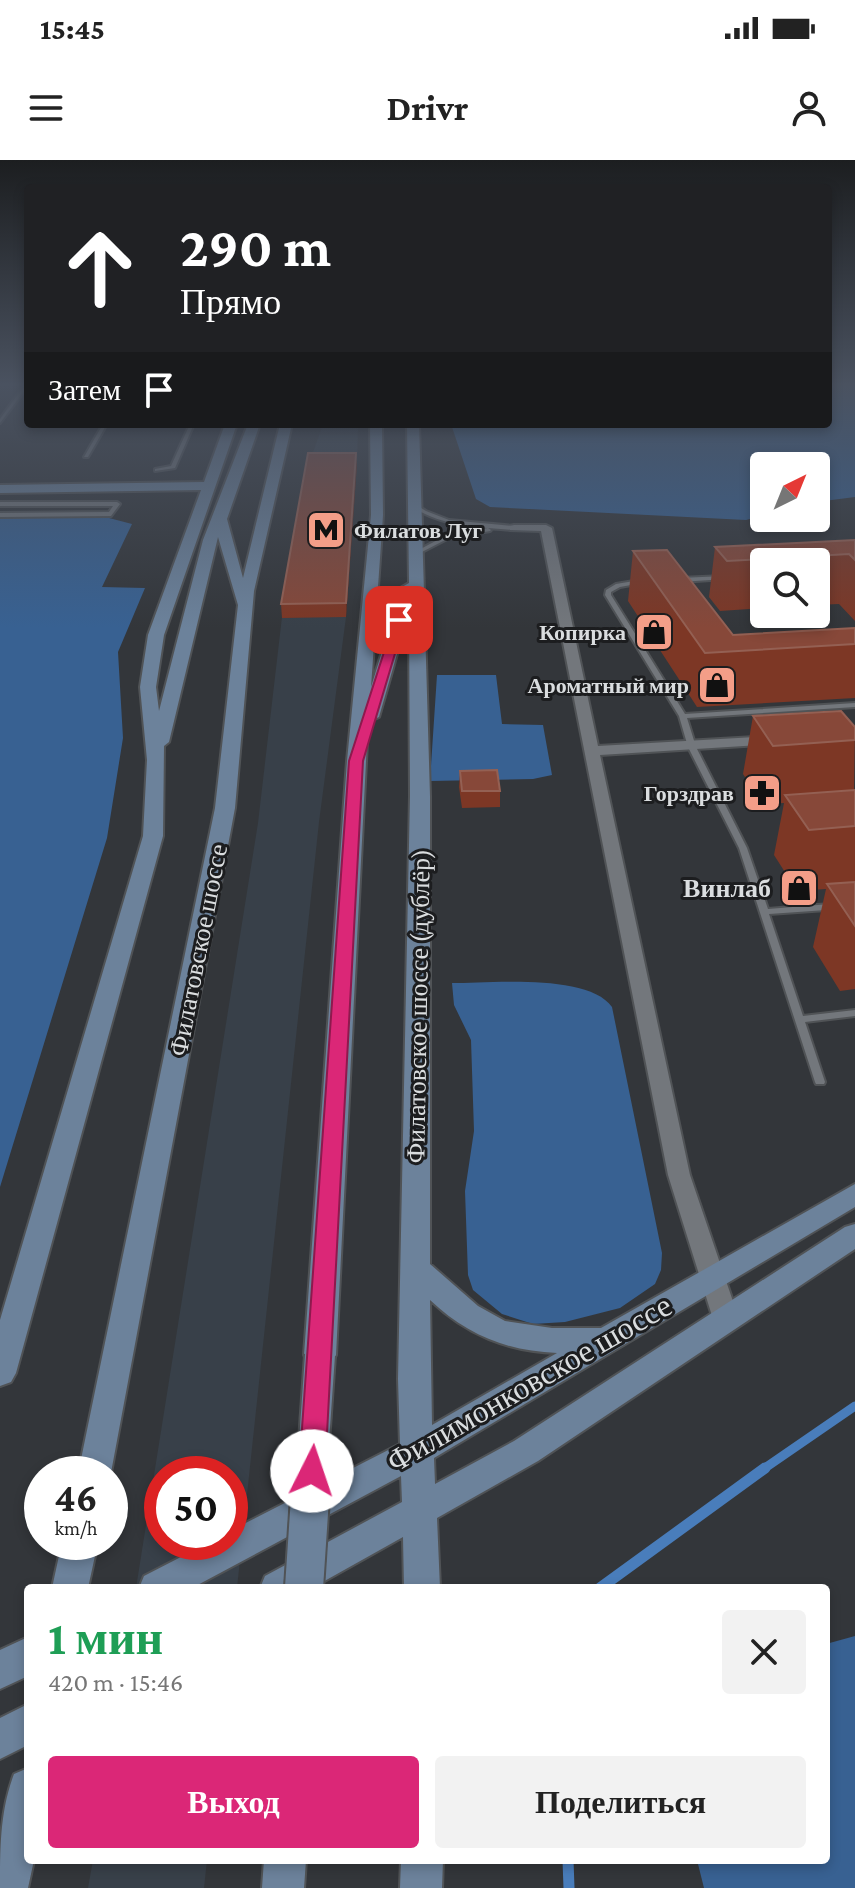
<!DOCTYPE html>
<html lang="ru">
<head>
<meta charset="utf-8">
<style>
  :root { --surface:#fff; --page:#f2f2f2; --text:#222; --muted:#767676; --accent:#db2777 }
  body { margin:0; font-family:"Crimson Pro",serif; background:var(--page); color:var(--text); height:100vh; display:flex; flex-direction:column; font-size:30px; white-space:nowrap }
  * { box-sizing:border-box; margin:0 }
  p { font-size:26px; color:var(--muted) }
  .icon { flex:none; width:44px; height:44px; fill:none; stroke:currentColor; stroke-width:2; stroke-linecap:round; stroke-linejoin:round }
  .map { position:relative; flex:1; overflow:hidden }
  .panel { position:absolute; left:24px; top:1424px; width:806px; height:280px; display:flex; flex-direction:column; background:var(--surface); border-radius:8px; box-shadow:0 4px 12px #0003 }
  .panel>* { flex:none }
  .banner { position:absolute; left:24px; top:24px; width:808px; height:244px; border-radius:8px; box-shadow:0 4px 12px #0003; background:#202124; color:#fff; overflow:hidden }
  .needle { width:52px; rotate:43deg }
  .fabs { position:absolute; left:750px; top:292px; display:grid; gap:16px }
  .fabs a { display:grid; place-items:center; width:80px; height:80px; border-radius:8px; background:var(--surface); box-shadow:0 4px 12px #0003; font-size:40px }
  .speed { position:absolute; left:24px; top:1296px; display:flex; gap:16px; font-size:40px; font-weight:700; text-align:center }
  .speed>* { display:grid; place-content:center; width:104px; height:104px; border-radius:50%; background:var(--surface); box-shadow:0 4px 12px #0003; line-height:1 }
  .speed small { font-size:20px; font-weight:400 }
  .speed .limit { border:12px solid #d22; background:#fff; color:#111 }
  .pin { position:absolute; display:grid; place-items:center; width:68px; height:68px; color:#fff; margin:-34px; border-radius:16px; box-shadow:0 4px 12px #0006 }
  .me { position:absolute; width:88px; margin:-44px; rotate:4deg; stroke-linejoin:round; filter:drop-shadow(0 0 6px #0008) }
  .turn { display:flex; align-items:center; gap:28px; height:168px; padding:0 24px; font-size:36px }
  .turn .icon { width:104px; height:104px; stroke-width:2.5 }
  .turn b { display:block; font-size:56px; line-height:68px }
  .then { display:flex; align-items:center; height:76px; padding:0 24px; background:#0003; gap:16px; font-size:30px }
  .round { display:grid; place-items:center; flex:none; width:84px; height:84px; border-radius:8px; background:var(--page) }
  .summary { display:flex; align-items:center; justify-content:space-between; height:136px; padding:0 24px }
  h1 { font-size:48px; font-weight:700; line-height:60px; color:#1e9e55 }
  .primary-button { display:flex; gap:16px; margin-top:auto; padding:16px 24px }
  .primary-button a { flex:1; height:92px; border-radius:8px; background:var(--accent); color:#fff; font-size:32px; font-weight:700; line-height:92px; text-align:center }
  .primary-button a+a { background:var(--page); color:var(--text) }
  .status { display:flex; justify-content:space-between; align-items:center; height:56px; padding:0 40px; background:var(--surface); direction:ltr }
  .status svg { height:22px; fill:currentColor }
  header { display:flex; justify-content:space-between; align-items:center; height:104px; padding:0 24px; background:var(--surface); font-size:36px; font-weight:700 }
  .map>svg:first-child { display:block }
</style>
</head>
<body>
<div class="status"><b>15:45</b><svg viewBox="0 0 49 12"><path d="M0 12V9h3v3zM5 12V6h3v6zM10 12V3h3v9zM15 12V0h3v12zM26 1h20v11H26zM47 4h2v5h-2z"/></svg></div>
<header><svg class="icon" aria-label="menu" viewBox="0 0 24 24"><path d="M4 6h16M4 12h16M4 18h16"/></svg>Drivr<svg class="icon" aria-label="person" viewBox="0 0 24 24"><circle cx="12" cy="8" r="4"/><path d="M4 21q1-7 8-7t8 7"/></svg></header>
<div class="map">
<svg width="855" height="1728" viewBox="0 0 855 1728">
  <rect width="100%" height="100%" fill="#33363a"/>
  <path fill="#384049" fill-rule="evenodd" d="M 323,264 L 358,264 L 357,304 L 309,304 Z
    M 282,457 L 346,457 L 319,662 L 237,1428 L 136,1428 L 258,663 ZM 162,1314 L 230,1314 L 230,1382 L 162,1382 Z
    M 93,1700 L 207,1700 L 204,1728 L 88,1728 Z"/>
  <path fill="#386192" d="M 828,226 L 855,226 L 855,337 L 816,342 L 816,306 L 764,306 L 764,355 L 746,360 L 490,347 L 476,339 L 451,264 L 828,264 Z
    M 0,358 L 109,358 L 132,364 L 102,427 L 145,428 L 118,492 L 123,578 L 107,678 L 0,1027 Z
    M 437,515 L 496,515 L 502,564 L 543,565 L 552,615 L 533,619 L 430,621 Z
    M 452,823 C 490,823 589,813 612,847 L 662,1093 L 661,1110 L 655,1124 L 620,1148 L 565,1162 L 533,1164 L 502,1154 L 473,1130 L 468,1115 L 465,1031 L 474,971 L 471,880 L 454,845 Z
    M 855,1476 L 855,1728 L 704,1728 L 697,1700 L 826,1700 L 826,1484 Z"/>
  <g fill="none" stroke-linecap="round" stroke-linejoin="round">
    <path stroke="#497dbb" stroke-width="9" d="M 762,1310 L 855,1246"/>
    <path stroke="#497dbb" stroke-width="11" d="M 600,1428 L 765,1308
      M 568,1700 L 569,1728"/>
    <defs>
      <path id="lane" d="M 24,226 L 28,226 L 0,263 L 0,259 Z
        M 103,264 L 107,264 L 88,297 L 84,297 Z
        M 190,264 L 194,264 L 175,308 L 155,311 L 155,309 L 171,306 Z
        M 0,342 L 117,342 L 120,344 L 111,356 L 0,357 L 0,353 L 109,352 L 113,346 L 0,346 Z
        M 413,343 L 426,351 L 449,360 L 514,366 L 517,368 L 514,370 C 478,367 442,367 411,346 L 411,344 Z
        M 488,368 L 491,370 L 490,371 L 449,378 L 418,394 L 413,393 L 445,376 Z
        M 724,416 L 726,417 L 726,419 L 680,422 L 677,420 L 680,418 Z
        M 640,420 L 643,422 L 642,423 L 620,427 L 611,432 L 611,435 L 685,554 L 855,543 L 855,547 L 687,558 L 696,587 L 747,688 L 768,749 L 855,742 L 855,748 L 769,754 L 803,856 L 855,850 L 855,856 L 805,862 L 825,922 L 824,924 L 816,924 L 815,922 L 739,688 L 688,587 L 679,556 L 605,435 L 606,430 L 616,424 Z"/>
      <path id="street" d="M 514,365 L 546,365 L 552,368 L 598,586 L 775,576 L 782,580 L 775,584 L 600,595 L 690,1015 L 739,1159 L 735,1166 L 726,1169 L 717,1166 L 713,1159 L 668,1015 L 541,371 L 510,370 L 510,366 Z"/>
      <path id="secondary" d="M 225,264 L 237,264 L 164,475 L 156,527 L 159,551 L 203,380 L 248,264 L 260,264 L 227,359 L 243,418 L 280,264 L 292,264 L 254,431 L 235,648 L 110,1318 L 110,1314 L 78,1314 L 215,648 L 238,445 L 218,377 L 169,582 L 164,586 L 163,676 L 16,1213 L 11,1222 L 0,1226 L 0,1160 L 143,676 L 147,600 L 140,527 L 148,475 L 201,330 L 0,333 L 0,325 L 204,322 Z
        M 370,264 L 382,264 L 383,355 L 371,527 L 402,427 L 409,423 L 407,264 L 419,264 L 430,636 L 430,1104 L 478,1146 L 505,1161 L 552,1168 L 601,1168 L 855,1024 L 855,1047 L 434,1298 L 435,1324 L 514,1281 L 845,1067 L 855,1064 L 855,1089 L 538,1301 L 437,1358 L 440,1428 L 404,1428 L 403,1377 L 312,1428 L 260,1428 L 265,1416 L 402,1342 L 401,1316 L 192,1428 L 139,1428 L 144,1416 L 210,1382 L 230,1382 L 230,1371 L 400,1284 L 398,1219 L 410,636 L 409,452 L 379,557 L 368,562 L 336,1195 L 331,1204 L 320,1208 L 309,1204 L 304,1195 L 347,601 L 371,355 ZM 430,1140 C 467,1175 507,1191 557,1193 L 432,1265 Z
        M 62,1382 L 98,1382 L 88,1428 L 52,1428 Z
        M 28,1477 L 28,1516 L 0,1529 L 0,1490 Z
        M 28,1544 L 28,1585 L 0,1599 L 0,1558 Z
        M 28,1608 L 28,1700 L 34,1700 L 28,1728 L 0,1728 C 0,1688 0,1651 14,1614 Z
        M 264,1700 L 306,1700 L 304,1728 L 262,1728 Z
        M 401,1700 L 443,1700 L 442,1728 L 400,1728 Z"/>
    </defs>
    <use href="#lane" stroke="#505356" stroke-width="4"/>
    <use href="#street" stroke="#505356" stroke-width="4"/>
    <use href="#secondary" stroke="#505356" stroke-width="4"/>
    <use href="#lane" fill="#73777c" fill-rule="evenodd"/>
    <use href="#street" fill="#73777c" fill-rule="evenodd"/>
    <use href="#secondary" fill="#6c829b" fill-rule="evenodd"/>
    <defs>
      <path id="secondary-bridge-far1" d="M 312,1310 L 320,1195"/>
      <path id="secondary-bridge" d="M 304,1428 L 312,1308"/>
    </defs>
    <use href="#secondary-bridge-far1" stroke="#505356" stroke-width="34" stroke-linecap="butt"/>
    <use href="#secondary-bridge" stroke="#505356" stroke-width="42" stroke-linecap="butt"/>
    <use href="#secondary-bridge-far1" stroke="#6c829b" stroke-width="30"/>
    <use href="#secondary-bridge" stroke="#6c829b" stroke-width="38"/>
  </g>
  <path fill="#7d3725" d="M 357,304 L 346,457 L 282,458 L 281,444 Z
    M 855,380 L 855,461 L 839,444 L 816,445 L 816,402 L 764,402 L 764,448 L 720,451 L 709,437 L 715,387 Z
    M 633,391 L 733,475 L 855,468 L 855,538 L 697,547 L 628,441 Z
    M 753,556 L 855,567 L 854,630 L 855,630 L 855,829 L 840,831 L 813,787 L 826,729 L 797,731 L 774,695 L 784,643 L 763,644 L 743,614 Z
    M 460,611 L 500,631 L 500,647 L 462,648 L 459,627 Z"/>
  <path fill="#5b2f25" d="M 356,293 L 357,304 L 346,457 L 346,443 Z"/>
  <path fill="#874839" stroke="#946053" stroke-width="2" d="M 308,293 L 356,293 L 346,443 L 281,444 Z
    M 855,380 L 855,400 L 849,394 L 727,401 L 715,387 Z
    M 667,390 L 733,475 L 855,468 L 855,484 L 705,493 L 633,391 Z
    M 841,551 L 855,567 L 855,580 L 773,586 L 753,556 Z
    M 497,610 L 500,631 L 462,631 L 460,611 Z
    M 855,630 L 855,666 L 809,670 L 785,635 Z
    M 855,722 L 855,766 L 827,724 Z"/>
  <linearGradient id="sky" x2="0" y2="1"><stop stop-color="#1c1e20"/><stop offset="0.48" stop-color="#4a5260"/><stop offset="1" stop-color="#4a5260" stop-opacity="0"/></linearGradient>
  <rect width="855" height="468" fill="url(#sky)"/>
  <path fill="#db2777" stroke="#8e194d" stroke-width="2" d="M 395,458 L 405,460 L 363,601 L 325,1311 L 321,1319 L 312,1323 L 303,1319 L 299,1311 L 349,601 Z"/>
  <defs>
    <symbol id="metro-square" viewBox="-11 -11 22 22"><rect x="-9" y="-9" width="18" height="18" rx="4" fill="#f49e88" stroke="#1c1d1f"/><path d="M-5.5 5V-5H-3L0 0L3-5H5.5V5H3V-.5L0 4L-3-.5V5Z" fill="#111"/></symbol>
    <symbol id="shop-square" viewBox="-11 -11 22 22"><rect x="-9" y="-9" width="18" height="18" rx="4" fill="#f49e88" stroke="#1c1d1f"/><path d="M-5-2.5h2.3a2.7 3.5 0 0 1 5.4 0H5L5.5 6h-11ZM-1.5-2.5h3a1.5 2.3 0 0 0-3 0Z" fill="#111"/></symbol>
    <symbol id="pharmacy-square" viewBox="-11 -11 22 22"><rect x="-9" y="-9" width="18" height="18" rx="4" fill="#f49e88" stroke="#1c1d1f"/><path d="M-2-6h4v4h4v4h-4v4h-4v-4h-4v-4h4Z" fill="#111"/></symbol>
  </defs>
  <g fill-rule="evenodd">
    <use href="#metro-square" x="304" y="348" width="44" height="44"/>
    <use href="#shop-square" x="632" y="450" width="44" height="44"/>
    <use href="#shop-square" x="695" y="503" width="44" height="44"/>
    <use href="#pharmacy-square" x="740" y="611" width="44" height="44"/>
    <use href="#shop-square" x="777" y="706" width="44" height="44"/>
  </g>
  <g text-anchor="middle" stroke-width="6" stroke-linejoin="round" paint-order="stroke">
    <g font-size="22" font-weight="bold" fill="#dadddf" stroke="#1c1d1f" text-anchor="end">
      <text x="354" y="378" text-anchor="start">Филатов Луг</text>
      <text x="626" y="480">Копирка</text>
      <text x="689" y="533">Ароматный мир</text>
      <text x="734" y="641">Горздрав</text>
    </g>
    <g font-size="26" font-weight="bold" fill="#dadddf" stroke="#1c1d1f" text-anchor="end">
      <text x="771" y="737">Винлаб</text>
    </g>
    <g font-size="26" fill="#dadddf" stroke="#1c1d1f">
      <text transform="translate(198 790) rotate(-79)" y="9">Филатовское шоссе</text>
      <text transform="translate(418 846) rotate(-89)" y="9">Филатовское шоссе (дублёр)</text>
    </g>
    <g font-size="32" fill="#dadddf" stroke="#1c1d1f">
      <text transform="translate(529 1223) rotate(-30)" y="11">Филимонковское шоссе</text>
    </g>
  </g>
</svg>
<div class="fabs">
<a><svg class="needle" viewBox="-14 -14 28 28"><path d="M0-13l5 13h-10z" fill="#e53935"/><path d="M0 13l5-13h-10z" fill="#767676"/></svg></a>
<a><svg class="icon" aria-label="search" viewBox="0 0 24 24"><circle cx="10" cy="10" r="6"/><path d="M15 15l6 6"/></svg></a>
</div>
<div class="speed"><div>46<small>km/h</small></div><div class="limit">50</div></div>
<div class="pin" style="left:399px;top:460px;background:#d93025"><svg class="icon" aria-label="arrive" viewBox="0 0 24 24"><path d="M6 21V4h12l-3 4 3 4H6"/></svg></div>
<svg class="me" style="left:312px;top:1311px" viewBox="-20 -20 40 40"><circle r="19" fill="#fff"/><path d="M0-13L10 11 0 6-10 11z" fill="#db2777"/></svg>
<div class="banner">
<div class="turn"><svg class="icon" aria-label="ahead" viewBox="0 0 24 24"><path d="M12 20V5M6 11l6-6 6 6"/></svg><div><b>290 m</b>Прямо</div></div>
<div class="then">Затем<svg class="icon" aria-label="arrive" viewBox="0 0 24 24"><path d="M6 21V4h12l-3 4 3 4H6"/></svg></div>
</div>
<section class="panel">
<div class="summary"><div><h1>1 мин</h1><p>420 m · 15:46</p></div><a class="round"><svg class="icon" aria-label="close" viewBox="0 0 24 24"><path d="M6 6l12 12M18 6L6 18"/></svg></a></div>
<div class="primary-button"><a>Выход</a><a>Поделиться</a></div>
</section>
</div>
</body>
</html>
